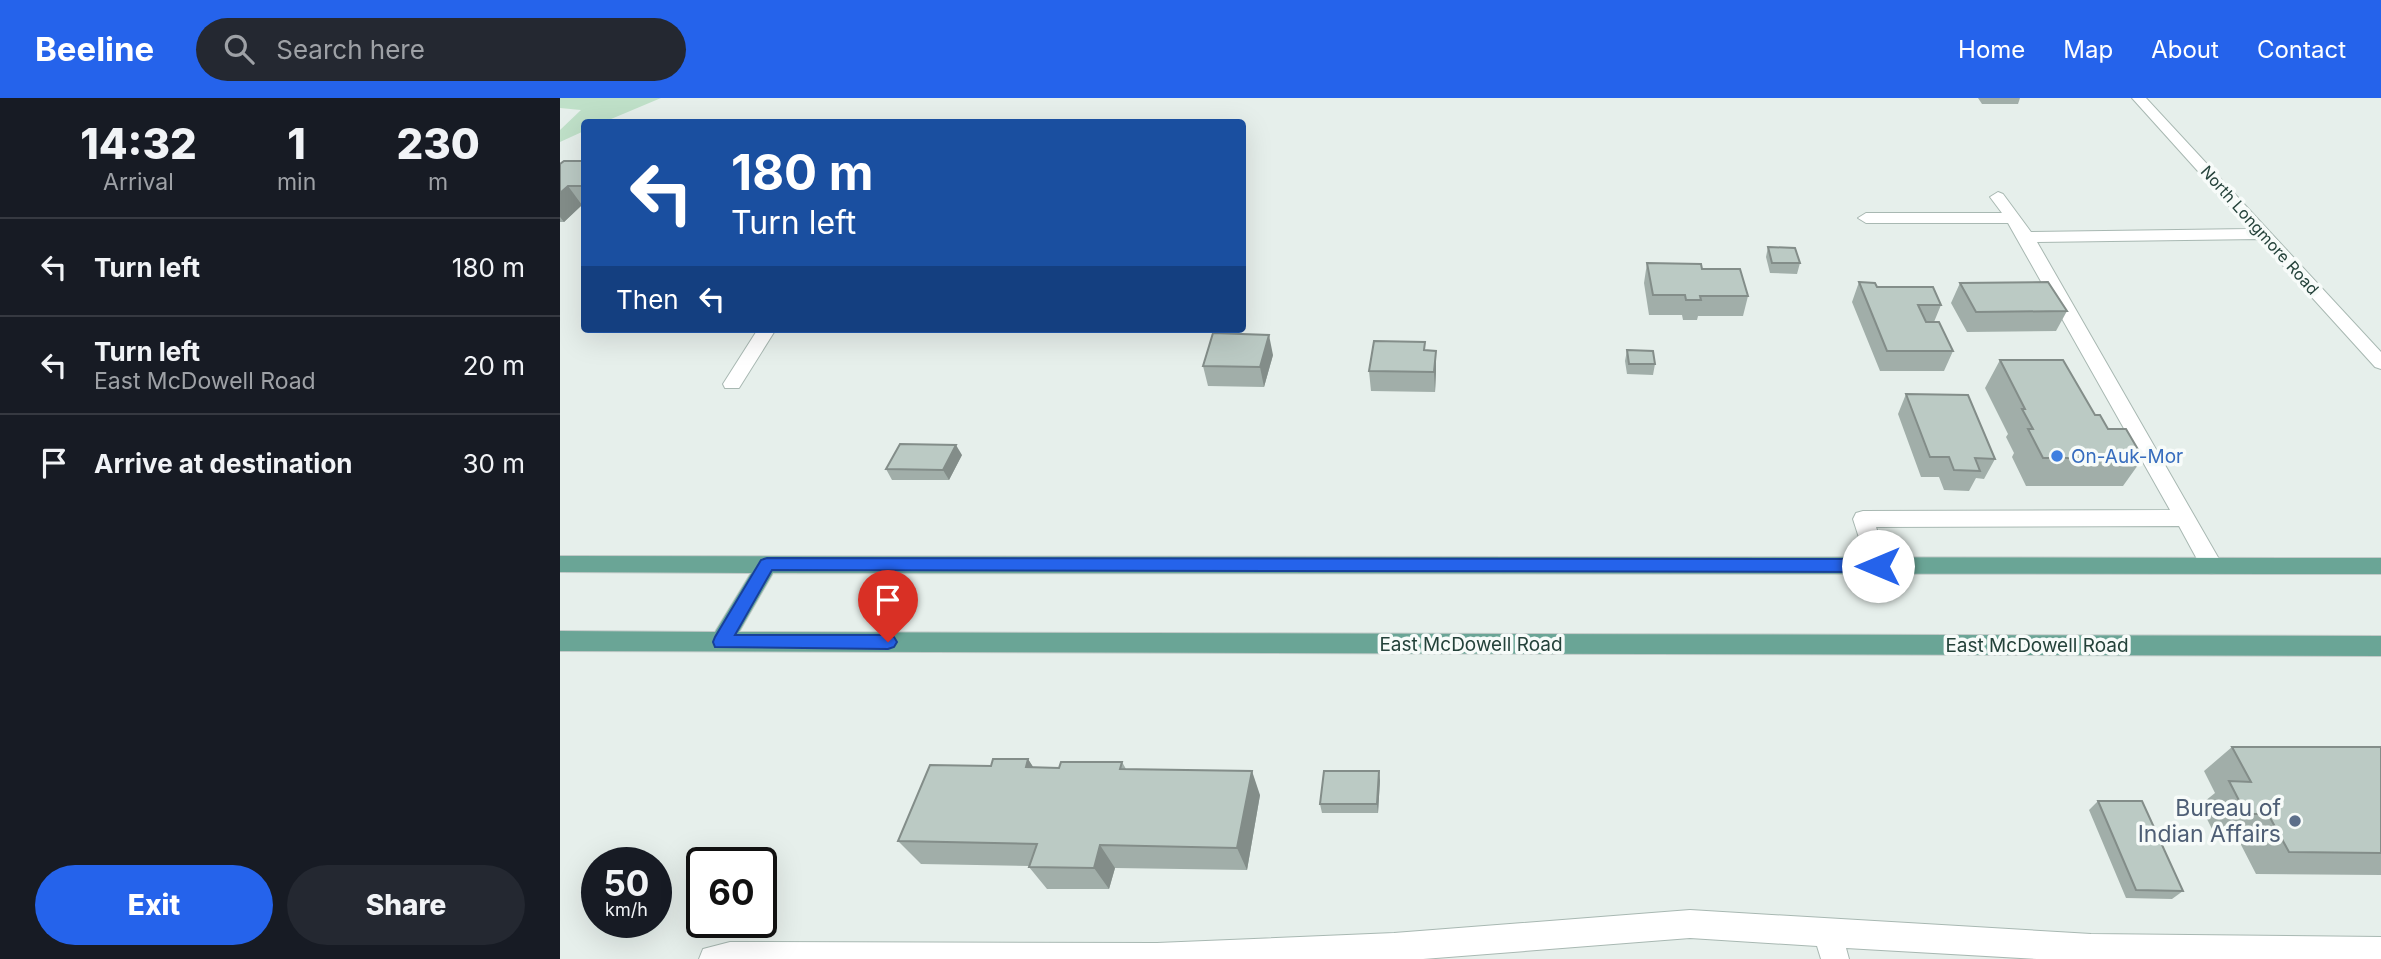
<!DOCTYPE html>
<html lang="en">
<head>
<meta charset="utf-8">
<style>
  :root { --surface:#171b24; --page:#242831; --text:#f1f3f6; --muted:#9ea1a6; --line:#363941; --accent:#2563eb }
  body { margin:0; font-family:Inter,sans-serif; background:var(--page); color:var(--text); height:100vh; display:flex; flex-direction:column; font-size:26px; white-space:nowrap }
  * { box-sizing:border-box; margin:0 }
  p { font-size:23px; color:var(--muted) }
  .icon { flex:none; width:38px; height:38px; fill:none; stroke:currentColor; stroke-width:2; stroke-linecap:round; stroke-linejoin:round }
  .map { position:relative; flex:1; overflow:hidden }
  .side { display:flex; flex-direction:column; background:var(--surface); width:560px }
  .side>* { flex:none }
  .banner { position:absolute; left:21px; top:21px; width:665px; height:214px; border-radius:7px; box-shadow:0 7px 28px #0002; background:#1a4fa0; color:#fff; overflow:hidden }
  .speed { position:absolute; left:21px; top:749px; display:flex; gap:14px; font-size:35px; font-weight:700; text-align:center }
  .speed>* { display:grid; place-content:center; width:91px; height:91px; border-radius:50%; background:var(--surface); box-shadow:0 7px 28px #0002; line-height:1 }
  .speed small { font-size:18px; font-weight:400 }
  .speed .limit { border:4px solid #111; border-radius:10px; background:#fff; color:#111 }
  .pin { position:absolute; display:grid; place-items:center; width:60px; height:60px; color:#fff; margin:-72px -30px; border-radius:50% 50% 50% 0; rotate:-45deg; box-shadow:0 0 7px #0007 }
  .pin .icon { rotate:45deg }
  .me { position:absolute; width:77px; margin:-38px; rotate:270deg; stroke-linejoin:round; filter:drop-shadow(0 0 5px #0008) }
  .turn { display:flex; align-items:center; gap:24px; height:147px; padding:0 35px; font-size:32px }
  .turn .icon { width:91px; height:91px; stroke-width:2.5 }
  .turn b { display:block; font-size:49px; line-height:60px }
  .then { display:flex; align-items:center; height:66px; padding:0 35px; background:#0003; gap:14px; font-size:26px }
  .eta { display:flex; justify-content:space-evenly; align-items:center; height:119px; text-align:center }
  .eta b { font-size:42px; font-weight:800; line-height:49px }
  .button { display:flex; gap:14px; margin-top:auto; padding:14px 35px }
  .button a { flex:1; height:80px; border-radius:42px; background:var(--accent); color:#fff; font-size:28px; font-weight:800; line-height:80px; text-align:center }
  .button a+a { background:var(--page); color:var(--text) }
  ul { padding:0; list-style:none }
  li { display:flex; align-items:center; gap:21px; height:98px; padding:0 35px; border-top:2px solid var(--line) }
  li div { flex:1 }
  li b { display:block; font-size:26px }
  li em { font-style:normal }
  header { display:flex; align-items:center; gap:42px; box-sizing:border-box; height:98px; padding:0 35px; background:var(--accent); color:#fff }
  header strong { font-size:33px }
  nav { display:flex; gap:38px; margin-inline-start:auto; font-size:24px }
  .search { width:490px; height:63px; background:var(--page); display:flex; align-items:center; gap:18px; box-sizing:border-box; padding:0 24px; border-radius:38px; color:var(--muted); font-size:26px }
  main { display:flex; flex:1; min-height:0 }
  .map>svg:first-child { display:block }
</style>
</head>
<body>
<header>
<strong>Beeline</strong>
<div class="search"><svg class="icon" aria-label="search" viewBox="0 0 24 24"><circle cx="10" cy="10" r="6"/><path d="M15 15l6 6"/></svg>Search here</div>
<nav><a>Home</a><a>Map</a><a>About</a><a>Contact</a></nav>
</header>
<main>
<section class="side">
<div class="eta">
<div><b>14:32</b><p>Arrival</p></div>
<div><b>1</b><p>min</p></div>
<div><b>230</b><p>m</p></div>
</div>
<ul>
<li><svg class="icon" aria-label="left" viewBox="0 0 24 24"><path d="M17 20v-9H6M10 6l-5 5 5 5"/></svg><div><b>Turn left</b></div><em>180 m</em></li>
<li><svg class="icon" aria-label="left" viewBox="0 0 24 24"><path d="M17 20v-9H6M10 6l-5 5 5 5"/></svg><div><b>Turn left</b><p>East McDowell Road</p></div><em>20 m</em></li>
<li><svg class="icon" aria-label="arrive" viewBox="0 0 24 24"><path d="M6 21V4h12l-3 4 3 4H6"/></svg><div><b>Arrive at destination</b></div><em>30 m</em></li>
</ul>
<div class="button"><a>Exit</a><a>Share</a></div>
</section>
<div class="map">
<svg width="1821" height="861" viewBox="0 0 1821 861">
  <rect width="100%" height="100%" fill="#e6efeb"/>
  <path fill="#bfe0c8" d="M 0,0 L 101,0 L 44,24 L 24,24 L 24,33 L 0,44 L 0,32 L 21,12 L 0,10 Z"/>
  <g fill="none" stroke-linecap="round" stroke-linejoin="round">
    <defs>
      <path id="minor" d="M 1572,0 L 1586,0 L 1821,254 L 1821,271 L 1815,269 L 1699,141 L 1477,144 L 1663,468 L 1660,474 L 1652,476 L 1644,474 L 1619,428 L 1316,429 L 1329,468 L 1326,474 L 1318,476 L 1310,474 L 1293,421 L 1296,415 L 1303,413 L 1610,412 L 1448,125 L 1306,125 L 1298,120 L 1306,115 L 1442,115 L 1430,99 L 1438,94 L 1443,96 L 1471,134 L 1690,131 Z
        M 198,231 L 216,231 L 179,290 L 165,290 L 163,286 Z
        M 1130,812 L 1531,836 L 1821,839 L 1821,861 L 1477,861 L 1286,850 L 1289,861 L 1261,861 L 1257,848 L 1130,840 L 863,861 L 139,861 L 143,851 L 170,844 L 597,845 L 834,835 Z"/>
      <path id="major" d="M 0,458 L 1821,460 L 1821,476 L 213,475 L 179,534 L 1821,538 L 1821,558 L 0,553 L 0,533 L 155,534 L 191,475 L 0,474 Z"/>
    </defs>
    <use href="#minor" stroke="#a8b8b2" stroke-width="2"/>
    <use href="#major" stroke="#c2cac8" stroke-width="2"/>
    <use href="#minor" fill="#fff" fill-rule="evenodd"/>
    <use href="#major" fill="#6aa596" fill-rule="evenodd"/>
  </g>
  <path fill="#a1aea9" d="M 1418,0 L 1460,0 L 1458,6 L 1422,6 Z
    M 24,63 L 24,107 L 22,107 L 4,124 L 0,124 L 0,66 Z
    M 1208,149 L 1240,165 L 1237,176 L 1210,175 L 1206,159 Z
    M 1087,165 L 1142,171 L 1188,198 L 1183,218 L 1138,218 L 1137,222 L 1123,222 L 1122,217 L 1089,217 L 1084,185 Z
    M 1299,184 L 1381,207 L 1374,224 L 1393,253 L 1384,273 L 1320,273 L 1292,204 Z
    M 1400,185 L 1507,213 L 1496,233 L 1407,234 L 1391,205 Z
    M 865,252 L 876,273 L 875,294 L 811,293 L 809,273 Z
    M 1067,252 L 1095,266 L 1093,277 L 1067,276 L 1065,263 Z
    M 713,257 L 704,289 L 648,288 L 643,268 Z
    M 1440,262 L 1548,331 L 1583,360 L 1563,388 L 1466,388 L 1452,359 L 1454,355 L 1446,339 L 1448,336 L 1425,290 Z
    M 1346,296 L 1435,361 L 1424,381 L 1416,380 L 1409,393 L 1384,392 L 1379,379 L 1361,379 L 1338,316 Z
    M 402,357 L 389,382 L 332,382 L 326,371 Z
    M 1672,649 L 1821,649 L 1821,777 L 1696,776 L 1677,739 L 1656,739 L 1640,707 L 1655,695 L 1644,673 Z
    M 468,661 L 473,669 L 499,670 L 562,664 L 566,671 L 700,697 L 687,772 L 555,770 L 549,791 L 487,791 L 469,769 L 470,768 L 361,766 L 338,743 L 431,668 Z
    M 820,682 L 818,715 L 762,715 L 760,706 Z
    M 1538,703 L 1623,793 L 1612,801 L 1566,800 L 1529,712 Z"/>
  <path fill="#838d89" d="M 8,88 L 22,107 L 4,124 L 0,119 L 0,95 Z
    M 709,237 L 713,257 L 704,289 L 700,269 Z
    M 876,253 L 876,273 L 875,294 L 874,274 Z
    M 396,347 L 402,357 L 389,382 L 383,372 Z
    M 468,661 L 484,686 L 466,669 Z
    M 692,673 L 700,697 L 687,772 L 677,750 Z
    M 819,673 L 820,682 L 818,715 L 817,706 Z
    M 540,747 L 555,770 L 549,791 L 534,770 Z"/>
  <path fill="#bbcac4" stroke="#838d89" stroke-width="2" d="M 4,63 L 24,63 L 24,88 L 8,88 L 0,95 L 0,66 Z
    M 1208,149 L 1235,150 L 1240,165 L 1212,165 Z
    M 1087,165 L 1141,166 L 1142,171 L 1180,171 L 1188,198 L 1140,198 L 1141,202 L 1126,202 L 1125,197 L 1093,197 Z
    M 1299,184 L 1315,185 L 1317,189 L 1373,189 L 1381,207 L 1358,207 L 1366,224 L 1379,224 L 1393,253 L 1327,253 Z
    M 1488,184 L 1507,213 L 1416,214 L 1400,185 Z
    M 653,235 L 709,237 L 700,269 L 643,268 Z
    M 814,243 L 865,244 L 864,252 L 876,253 L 874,274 L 809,273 Z
    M 1067,252 L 1093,253 L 1095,266 L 1069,266 Z
    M 1440,262 L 1503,262 L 1535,317 L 1540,317 L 1548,331 L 1566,331 L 1583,360 L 1483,360 L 1468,331 L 1473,331 L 1462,311 L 1465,311 Z
    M 1346,296 L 1408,297 L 1435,361 L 1415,360 L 1420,373 L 1394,372 L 1389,359 L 1370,359 Z
    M 340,346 L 396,347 L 383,372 L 326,371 Z
    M 1672,649 L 1821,649 L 1821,755 L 1729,754 L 1708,716 L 1686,716 L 1669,683 L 1691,684 Z
    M 433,661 L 468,661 L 466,669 L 499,670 L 501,664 L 562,664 L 560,671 L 692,673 L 677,750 L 540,747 L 534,770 L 469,769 L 477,746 L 338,743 L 370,667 L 431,668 Z
    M 764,673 L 819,673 L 817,706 L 760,706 Z
    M 1538,703 L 1582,703 L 1623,793 L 1576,792 Z"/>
  <path fill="#2563eb" stroke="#184099" stroke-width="2" d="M 207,460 L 1318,461 L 1326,468 L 1318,474 L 212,472 L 175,537 L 328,537 L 334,539 L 337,544 L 334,549 L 328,551 L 155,549 L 153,544 L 155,539 L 201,462 Z"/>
  <circle fill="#3f7fe0" stroke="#f7fbf9" stroke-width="2.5" cx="1497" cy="358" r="7"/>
  <circle fill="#5c6f8a" stroke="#f7fbf9" stroke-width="2.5" cx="1735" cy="723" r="7"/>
  <g text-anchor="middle" stroke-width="7" stroke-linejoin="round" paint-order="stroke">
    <g font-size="16" fill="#24423a" stroke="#f7fbf9">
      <text transform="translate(1700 132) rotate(48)" y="6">North Longmore Road</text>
    </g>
    <g font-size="19" fill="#366cbe" stroke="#f7fbf9" text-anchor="start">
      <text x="1511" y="365">On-Auk-Mor</text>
    </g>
    <g font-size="19" fill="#24423a" stroke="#f7fbf9">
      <text x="911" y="553">East McDowell Road</text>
      <text x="1477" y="554">East McDowell Road</text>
    </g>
    <g font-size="23" fill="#4e5e75" stroke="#f7fbf9" text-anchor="end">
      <text x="1721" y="718">Bureau of<tspan x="1721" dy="26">Indian Affairs</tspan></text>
    </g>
  </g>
</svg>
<div class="speed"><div>50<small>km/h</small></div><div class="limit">60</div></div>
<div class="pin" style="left:328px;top:544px;background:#d93025"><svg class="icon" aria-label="arrive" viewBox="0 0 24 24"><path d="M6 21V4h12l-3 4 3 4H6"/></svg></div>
<svg class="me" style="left:1318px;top:468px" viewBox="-20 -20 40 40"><circle r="19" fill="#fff"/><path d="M0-13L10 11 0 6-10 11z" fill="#2563eb"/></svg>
<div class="banner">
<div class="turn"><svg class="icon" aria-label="left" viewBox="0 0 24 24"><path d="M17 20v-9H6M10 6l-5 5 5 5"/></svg><div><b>180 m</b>Turn left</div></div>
<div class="then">Then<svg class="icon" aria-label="left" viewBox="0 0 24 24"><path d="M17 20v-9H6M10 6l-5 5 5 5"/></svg></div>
</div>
</div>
</main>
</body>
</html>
